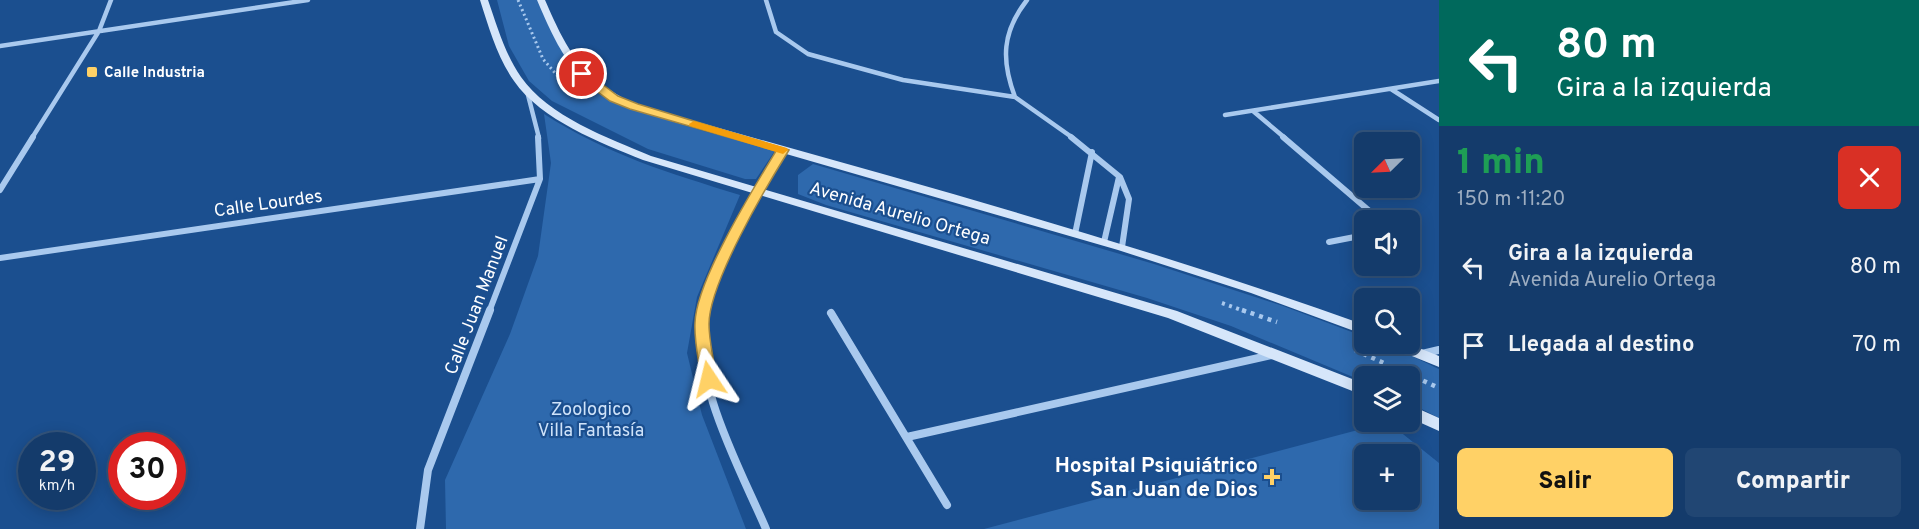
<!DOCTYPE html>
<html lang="es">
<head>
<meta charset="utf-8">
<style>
  :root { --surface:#143b6b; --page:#214673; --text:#f1f3f6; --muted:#9dadc1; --line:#33557e; --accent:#ffd166 }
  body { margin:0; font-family:Overpass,sans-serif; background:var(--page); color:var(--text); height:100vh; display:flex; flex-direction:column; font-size:22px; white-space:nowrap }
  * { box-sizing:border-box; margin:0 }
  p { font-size:20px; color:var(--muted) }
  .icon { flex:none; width:33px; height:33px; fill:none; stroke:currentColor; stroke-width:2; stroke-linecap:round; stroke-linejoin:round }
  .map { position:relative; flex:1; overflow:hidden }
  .side { display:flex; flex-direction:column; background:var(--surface); width:480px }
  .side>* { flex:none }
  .guide { background:#00695c; color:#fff; overflow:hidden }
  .needle { width:39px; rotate:246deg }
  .fabs { position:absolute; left:1354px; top:132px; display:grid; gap:12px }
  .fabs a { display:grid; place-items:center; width:66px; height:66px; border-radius:9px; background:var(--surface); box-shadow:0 3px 15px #0003,0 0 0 2px var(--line); font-size:30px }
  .speed { position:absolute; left:18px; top:432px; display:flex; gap:12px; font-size:30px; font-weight:700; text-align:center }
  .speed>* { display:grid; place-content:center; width:78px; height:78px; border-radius:50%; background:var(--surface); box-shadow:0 3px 15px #0003,0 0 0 2px var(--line); line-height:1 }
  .speed small { font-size:15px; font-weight:400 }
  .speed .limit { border:9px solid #d22; background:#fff; color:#111 }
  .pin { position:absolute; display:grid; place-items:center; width:51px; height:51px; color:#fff; margin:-26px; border:3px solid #fff; border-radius:50%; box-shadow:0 2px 6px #0007 }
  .me { position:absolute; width:66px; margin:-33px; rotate:350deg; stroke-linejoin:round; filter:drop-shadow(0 0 4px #0008) }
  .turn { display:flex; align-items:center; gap:21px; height:126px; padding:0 18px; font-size:27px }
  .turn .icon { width:78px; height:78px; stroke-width:2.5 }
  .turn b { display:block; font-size:42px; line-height:51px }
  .round { display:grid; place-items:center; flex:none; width:63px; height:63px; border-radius:9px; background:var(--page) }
  .overview { display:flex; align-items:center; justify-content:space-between; height:102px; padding:0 18px }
  h1 { font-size:36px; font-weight:800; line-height:45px; color:#1e9e55 }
  .action { display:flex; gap:12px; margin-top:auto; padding:12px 18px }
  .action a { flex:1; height:69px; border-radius:9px; background:var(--accent); color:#111; font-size:24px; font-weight:800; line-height:69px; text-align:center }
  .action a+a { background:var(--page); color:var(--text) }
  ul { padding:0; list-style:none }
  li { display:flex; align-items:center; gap:18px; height:78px; padding:0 18px }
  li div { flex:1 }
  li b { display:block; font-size:22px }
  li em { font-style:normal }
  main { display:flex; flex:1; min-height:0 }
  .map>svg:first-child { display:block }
</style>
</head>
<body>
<main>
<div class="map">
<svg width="1439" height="529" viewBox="0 0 1439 529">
  <rect width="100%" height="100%" fill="#1b4f8f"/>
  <path fill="#2e69ad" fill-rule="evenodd" d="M 497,0 L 540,0 C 548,18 554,38 565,55 C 599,111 715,134 776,149 L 756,179 L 745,179 L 648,149 L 552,101 L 529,81 L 509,46 Z
    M 544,114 C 608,155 669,173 740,195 L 697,297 L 687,353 L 702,415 L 746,529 L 446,529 L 445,480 L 510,334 L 538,256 L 551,163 Z
    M 813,164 L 1154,264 L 1283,306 L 1365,337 L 1365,344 C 1392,344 1415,358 1439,369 L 1439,418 L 1410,403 L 1410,376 L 1365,376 L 1365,382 L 1231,326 L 1147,298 L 826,205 L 798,194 L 798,175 Z
    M 1388,422 L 1439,463 L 1439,529 L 984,529 ZM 1365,454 L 1410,454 L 1410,500 L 1365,500 Z"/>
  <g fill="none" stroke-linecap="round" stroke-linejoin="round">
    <path stroke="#a9c9ee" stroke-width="3" stroke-dasharray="2 3" stroke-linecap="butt" d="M 518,0 L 543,59 L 567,87"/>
    <path stroke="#a9c9ee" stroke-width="4" stroke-dasharray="3 4.5" stroke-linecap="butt" d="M 1222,303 L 1247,312"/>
    <path stroke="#a9c9ee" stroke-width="4.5" stroke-dasharray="4 5" stroke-linecap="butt" d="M 1242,310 L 1277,322
      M 1355,350 L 1386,364
      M 1415,377 L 1439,388"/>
    <path stroke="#a9c9ee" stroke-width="4.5" d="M 766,0 L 776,32 L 808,54 L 903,80 L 1015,97 L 1073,138
      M 0,46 L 308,0
      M 1391,89 L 1439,120
      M 527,91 L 539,138
      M 1015,97 C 1001,60 1002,32 1027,0
      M 1253,111 L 1285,138
      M 1225,115 L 1439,81
      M 32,138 L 99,31 L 111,0"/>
    <path stroke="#a9c9ee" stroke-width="6" d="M 1071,137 L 1120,177 L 1129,199 L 1122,247
      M 1283,137 L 1380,220
      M 0,190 L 33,137
      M 1075,234 L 1092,152
      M 1104,242 L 1119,177
      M 1329,242 L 1365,235
      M 0,258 L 540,179
      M 489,312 L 540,179 L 538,137
      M 704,312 L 723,258 L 783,150"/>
    <path stroke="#a9c9ee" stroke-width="8" d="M 704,310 C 690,380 739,466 766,529
      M 831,313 L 947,505
      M 1422,354 L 1439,350
      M 907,437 L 1272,355
      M 420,529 L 428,470 L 490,310"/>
    <path fill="#d6e6fa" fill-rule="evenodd" d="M 480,0 L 488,0 C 497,26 505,54 521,77 C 548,116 608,138 651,156 L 1177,311 L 1365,384 L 1365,396 L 1168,318 L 643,160 C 601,143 541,120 514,81 C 497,57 489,28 480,0 Z
      M 537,0 L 545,0 C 569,55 582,78 637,105 C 881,174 1126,239 1365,325 L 1365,335 L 1251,293 L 1118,250 L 631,109 C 574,82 561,56 537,0 Z
      M 1390,344 L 1409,344 L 1439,356 L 1439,367 L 1392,348 Z
      M 1410,405 L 1439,418 L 1439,431 L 1410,418 Z"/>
  </g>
  <path fill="#ffd166" stroke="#a68842" stroke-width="1.5" d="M 578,72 L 586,72 L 618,96 L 638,104 L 789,150 C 766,187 709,283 709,324 C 709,342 714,361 717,379 L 715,383 L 704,383 L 701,379 C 699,361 694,341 695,323 C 696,281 753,189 776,151 L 630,109 L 610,101 L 578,77 Z"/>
  <path fill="#f59e0b" d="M 694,121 L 787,148 L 788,150 L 783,154 L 690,126 L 689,124 Z"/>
  <g fill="#ffd166" stroke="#1b4f8f" stroke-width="2">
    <rect x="86" y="66" width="12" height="12" rx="3"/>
    <path d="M1269 468h6v6h6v6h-6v6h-6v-6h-6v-6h6z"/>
  </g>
  <g text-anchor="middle" stroke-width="4.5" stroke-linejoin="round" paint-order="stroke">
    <g font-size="15" font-weight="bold" fill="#fff" stroke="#1b4f8f" text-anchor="start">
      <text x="104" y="77">Calle Industria</text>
    </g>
    <g font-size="18" fill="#fff" stroke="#1b4f8f">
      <text transform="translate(268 203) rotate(-8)" y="6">Calle Lourdes</text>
      <text transform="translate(900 213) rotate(16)" y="6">Avenida Aurelio Ortega</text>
      <text transform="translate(476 305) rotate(-69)" y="6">Calle Juan Manuel</text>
    </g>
    <g font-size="18" fill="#cfe3fa" stroke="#1b4f8f">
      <text x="591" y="415">Zoologico<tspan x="591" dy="21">Villa Fantasía</tspan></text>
    </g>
    <g font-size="21" font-weight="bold" fill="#fff" stroke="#1b4f8f" text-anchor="end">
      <text x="1258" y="472">Hospital Psiquiátrico<tspan x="1258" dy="24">San Juan de Dios</tspan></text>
    </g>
  </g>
</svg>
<div class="fabs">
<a><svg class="needle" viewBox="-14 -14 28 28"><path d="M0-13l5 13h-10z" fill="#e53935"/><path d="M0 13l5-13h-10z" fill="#9dadc1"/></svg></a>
<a><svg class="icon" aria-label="sound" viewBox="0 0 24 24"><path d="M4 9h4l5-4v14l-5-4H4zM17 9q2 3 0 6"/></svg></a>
<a><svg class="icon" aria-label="search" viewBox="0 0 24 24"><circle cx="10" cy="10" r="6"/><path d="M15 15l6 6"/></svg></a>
<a><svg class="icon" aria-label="layers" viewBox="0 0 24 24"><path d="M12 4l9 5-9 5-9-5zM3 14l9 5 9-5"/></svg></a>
<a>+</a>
</div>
<div class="speed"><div>29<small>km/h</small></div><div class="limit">30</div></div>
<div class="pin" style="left:582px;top:74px;background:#d93025"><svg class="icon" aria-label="arrive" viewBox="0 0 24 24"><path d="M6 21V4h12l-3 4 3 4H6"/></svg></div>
<svg class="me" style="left:709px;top:379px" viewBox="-20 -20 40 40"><path d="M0-17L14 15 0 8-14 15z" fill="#ffd166" stroke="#fff" stroke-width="4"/></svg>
</div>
<section class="side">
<div class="guide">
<div class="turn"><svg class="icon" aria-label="left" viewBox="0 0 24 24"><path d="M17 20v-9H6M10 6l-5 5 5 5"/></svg><div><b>80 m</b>Gira a la izquierda</div></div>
</div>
<div class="overview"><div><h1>1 min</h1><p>150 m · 11:20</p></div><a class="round" style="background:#d93025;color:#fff"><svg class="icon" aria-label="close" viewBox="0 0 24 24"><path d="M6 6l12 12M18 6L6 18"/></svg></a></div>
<ul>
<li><svg class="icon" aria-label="left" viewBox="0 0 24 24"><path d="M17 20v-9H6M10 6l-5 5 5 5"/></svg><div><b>Gira a la izquierda</b><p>Avenida Aurelio Ortega</p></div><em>80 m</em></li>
<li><svg class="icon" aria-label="arrive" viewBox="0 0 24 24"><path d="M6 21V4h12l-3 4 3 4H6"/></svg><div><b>Llegada al destino</b></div><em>70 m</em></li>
</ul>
<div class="action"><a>Salir</a><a>Compartir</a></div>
</section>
</main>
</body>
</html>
